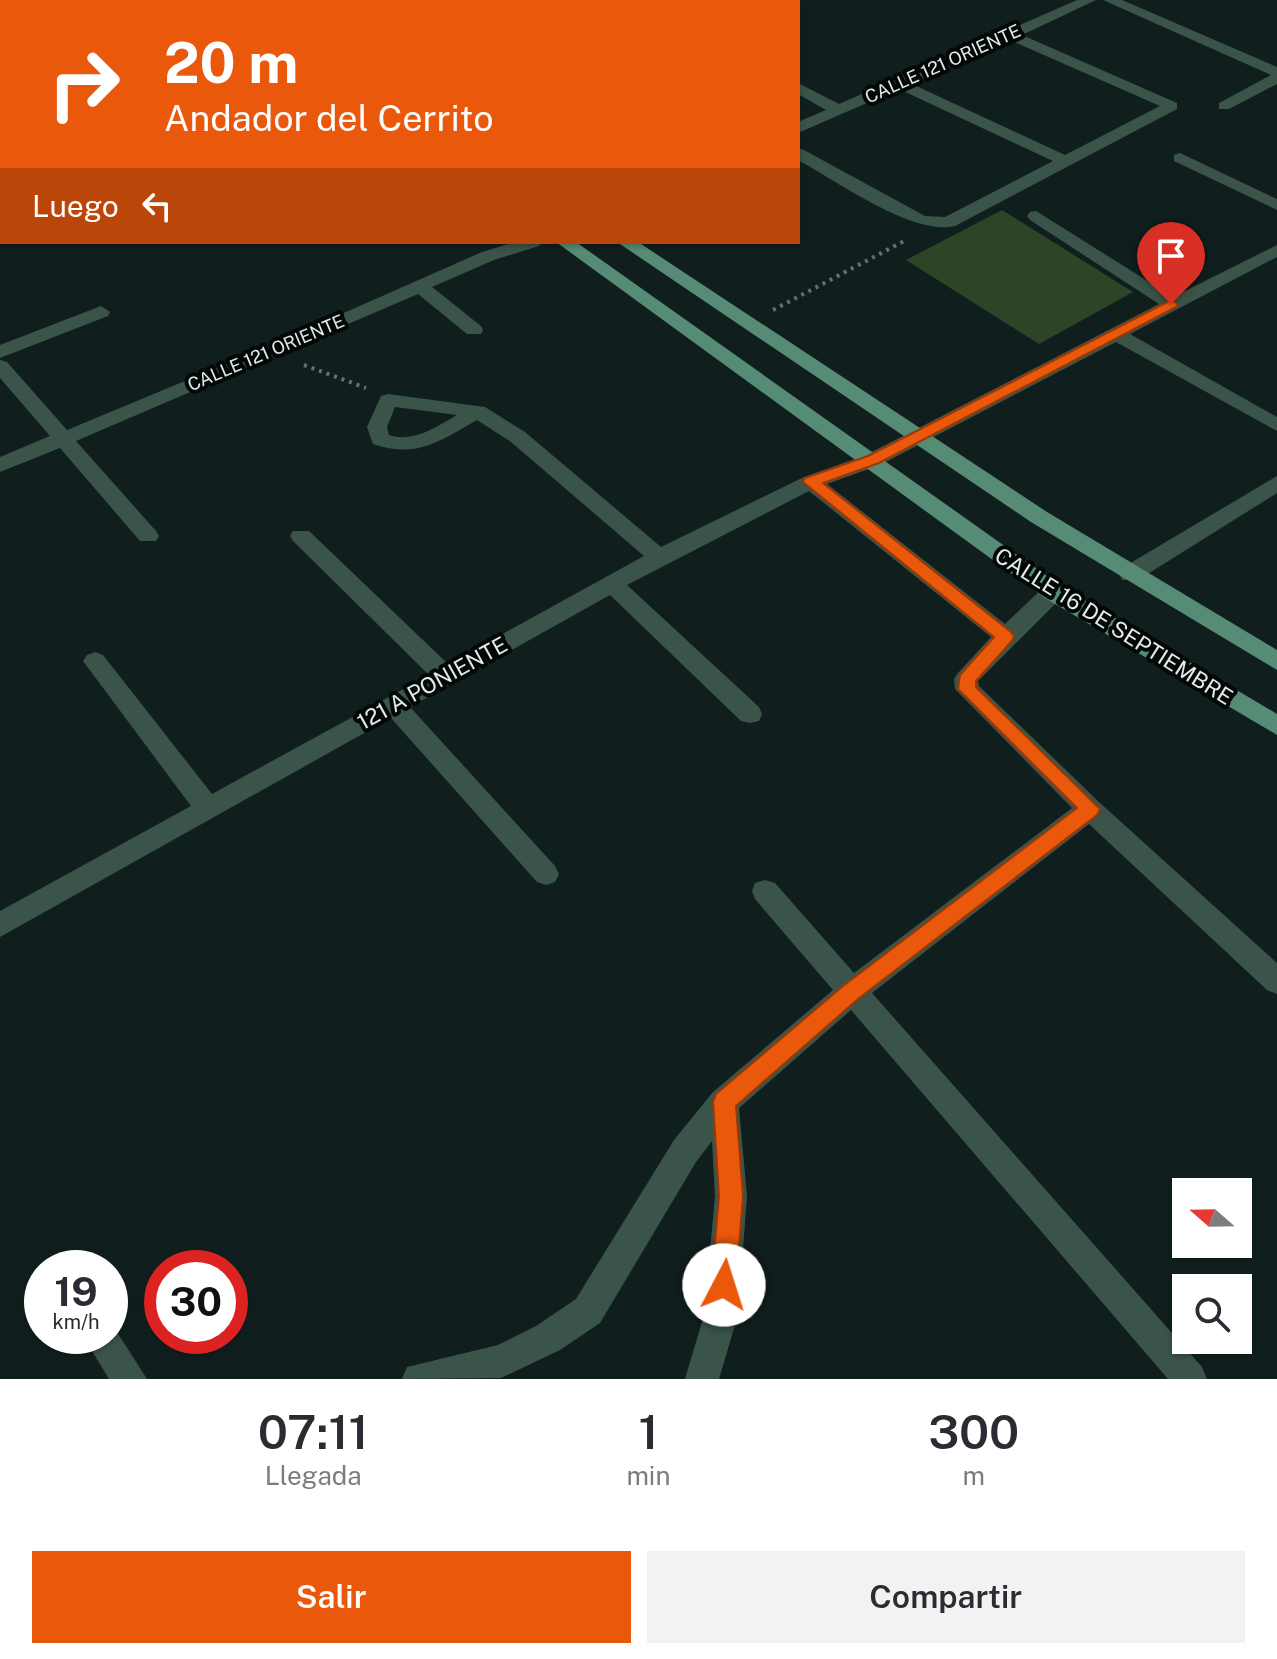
<!DOCTYPE html>
<html lang="es">
<head>
<meta charset="utf-8">
<style>
  :root { --surface:#fff; --page:#f2f2f3; --text:#2b2b33; --muted:#7c7c81; --accent:#ea580c }
  body { margin:0; font-family:"Public Sans",sans-serif; background:var(--page); color:var(--text); height:100vh; display:flex; flex-direction:column; font-size:30px; white-space:nowrap }
  * { box-sizing:border-box; margin:0 }
  p { font-size:26px; color:var(--muted) }
  .icon { flex:none; width:44px; height:44px; fill:none; stroke:currentColor; stroke-width:2; stroke-linecap:round; stroke-linejoin:round }
  .map { position:relative; height:1379px; overflow:hidden }
  .details { display:flex; flex-direction:column; background:var(--surface); flex:1 }
  .details>* { flex:none }
  .top-card { position:absolute; left:0px; top:0px; width:800px; height:244px; box-shadow:0 2px 6px #0004; background:#ea580c; color:#fff; overflow:hidden }
  .needle { width:52px; rotate:290deg }
  .fabs { position:absolute; left:1172px; top:1178px; display:grid; gap:16px }
  .fabs a { display:grid; place-items:center; width:80px; height:80px; border-radius:0px; background:var(--surface); box-shadow:0 2px 6px #0004; font-size:40px }
  .speed { position:absolute; left:24px; top:1250px; display:flex; gap:16px; font-size:40px; font-weight:700; text-align:center }
  .speed>* { display:grid; place-content:center; width:104px; height:104px; border-radius:50%; background:var(--surface); box-shadow:0 2px 6px #0004; line-height:1 }
  .speed small { font-size:20px; font-weight:400 }
  .speed .limit { border:12px solid #d22; background:#fff; color:#111 }
  .pin { position:absolute; display:grid; place-items:center; width:68px; height:68px; color:#fff; margin:-82px -34px; border-radius:50% 50% 50% 0; rotate:-45deg; box-shadow:0 0 8px #0007 }
  .pin .icon { rotate:45deg }
  .me { position:absolute; width:88px; margin:-44px; rotate:5deg; stroke-linejoin:round; filter:drop-shadow(0 0 6px #0008) }
  .turn { display:flex; align-items:center; gap:28px; height:168px; padding:0 32px; font-size:36px }
  .turn .icon { width:104px; height:104px; stroke-width:2.5 }
  .turn b { display:block; font-size:56px; line-height:68px }
  .then { display:flex; align-items:center; height:76px; padding:0 32px; background:#0003; gap:16px; font-size:30px }
  .eta { display:flex; justify-content:space-evenly; align-items:center; height:136px; text-align:center }
  .eta b { font-size:48px; font-weight:600; line-height:56px }
  .cta { display:flex; gap:16px; margin-top:auto; padding:16px 32px }
  .cta a { flex:1; height:92px; border-radius:0px; background:var(--accent); color:#fff; font-size:32px; font-weight:600; line-height:92px; text-align:center }
  .cta a+a { background:var(--page); color:var(--text) }
  .map>svg:first-child { display:block }
</style>
</head>
<body>
<div class="map">
<svg width="1277" height="1379" viewBox="0 0 1277 1379">
  <rect width="100%" height="100%" fill="#101f1e"/>
  <path fill="#2d4527" d="M 1002,210 L 1133,292 L 1039,344 L 906,260 Z"/>
  <g fill="none" stroke-linecap="round" stroke-linejoin="round">
    <path stroke="#647170" stroke-width="4" stroke-dasharray="3 5" stroke-linecap="butt" d="M 773,310 L 906,240
      M 304,365 L 366,388"/>
    <path fill="#3b5449" fill-rule="evenodd" d="M 145,0 L 161,0 L 162,2 L 146,2 Z
      M 223,0 L 242,0 L 222,2 Z
      M 627,0 L 644,0 L 645,2 L 628,2 Z
      M 1077,0 L 1096,0 L 1022,35 L 1177,103 L 1177,109 L 955,226 C 912,236 837,181 798,160 L 798,148 L 804,150 L 925,216 L 945,217 L 1053,161 L 899,89 L 798,133 L 798,122 L 826,110 L 798,94 L 798,83 L 839,104 ZM 1010,40 L 1160,106 L 1065,155 L 912,84 Z
      M 1103,0 L 1122,0 L 1277,67 L 1277,84 L 1229,109 L 1219,109 L 1219,103 L 1271,75 Z
      M 1180,153 L 1277,199 L 1277,210 L 1174,161 L 1174,155 Z
      M 1036,211 L 1173,297 L 1277,245 L 1277,257 L 1130,334 L 1277,417 L 1277,431 L 1116,342 L 880,465 L 827,484 L 1005,624 L 1045,586 L 1061,586 L 1064,592 L 1061,598 L 978,681 L 979,686 L 1099,802 L 1277,963 L 1277,994 L 1267,990 L 1089,824 L 872,993 L 1202,1367 L 1207,1379 L 1168,1379 L 851,1010 L 739,1108 L 747,1196 L 738,1315 L 719,1379 L 685,1379 L 704,1315 L 715,1196 L 712,1141 L 696,1162 L 600,1323 L 560,1350 L 501,1378 L 402,1379 L 407,1367 L 498,1345 L 536,1326 L 576,1299 L 674,1140 L 713,1092 L 833,990 L 755,899 L 752,891 L 755,883 L 765,880 L 775,883 L 854,973 L 1072,808 L 955,689 L 954,679 L 958,673 L 991,637 L 809,491 L 627,585 L 759,707 L 762,714 L 759,721 L 750,723 L 741,721 L 610,595 L 410,707 L 555,866 L 559,874 L 555,882 L 546,885 L 537,882 L 391,718 L 0,937 L 0,911 L 191,806 L 83,661 L 87,655 L 95,652 L 103,655 L 212,794 L 429,675 L 293,541 L 290,536 L 293,531 L 309,531 L 448,664 L 644,556 L 511,442 L 477,420 C 440,441 417,459 373,444 L 367,427 L 381,396 L 388,394 L 485,407 L 525,432 L 661,547 L 804,477 L 866,455 L 1159,304 L 1030,220 L 1027,216 L 1030,212 ZM 395,407 L 457,415 C 436,427 414,443 389,435 L 387,427 Z
      M 515,242 L 542,242 L 539,246 L 494,260 L 432,287 L 481,326 L 483,330 L 481,334 L 467,334 L 418,294 L 76,441 L 156,531 L 159,536 L 156,541 L 140,541 L 60,448 L 0,472 L 0,457 L 50,436 L 0,378 L 0,360 L 7,362 L 67,430 L 269,346 L 482,252 Z
      M 101,306 L 110,312 L 108,316 L 0,358 L 0,345 Z
      M 1277,476 L 1277,493 L 1138,580 L 1122,580 L 1119,574 L 1122,568 Z
      M 110,1327 L 115,1329 L 147,1379 L 109,1379 L 86,1341 L 88,1336 L 110,1336 Z"/>
    <path fill="#568c76" fill-rule="evenodd" d="M 456,0 L 472,0 L 473,2 L 457,2 Z
      M 495,0 L 511,0 L 512,2 L 496,2 Z
      M 556,242 L 576,242 L 1061,586 L 1277,714 L 1277,735 L 1045,598 Z
      M 617,242 L 638,242 L 1047,512 L 1277,650 L 1277,670 L 1031,522 Z"/>
  </g>
  <path fill="#ea580c" stroke="#983908" stroke-width="2" d="M 1171,300 L 1178,304 L 1176,307 L 879,463 L 823,483 L 1011,632 L 1014,637 L 1011,642 L 976,681 L 976,687 L 1100,809 L 1097,815 L 858,999 L 736,1106 L 743,1196 L 736,1285 L 732,1294 L 724,1298 L 715,1294 L 711,1285 L 719,1196 L 713,1102 L 716,1094 L 843,986 L 1077,808 L 958,689 L 960,675 L 994,637 L 803,482 L 805,478 L 868,456 Z"/>
  <g text-anchor="middle" stroke-width="8" stroke-linejoin="round" paint-order="stroke">
    <g font-size="18" fill="#e1ebea" stroke="#030807">
      <text transform="translate(943 64) rotate(-24)" y="6">CALLE 121 ORIENTE</text>
      <text transform="translate(266 353) rotate(-23)" y="6">CALLE 121 ORIENTE</text>
    </g>
    <g font-size="22" fill="#e1ebea" stroke="#030807">
      <text transform="translate(1114 626) rotate(32)" y="8">CALLE 16 DE SEPTIEMBRE</text>
      <text transform="translate(432 683) rotate(-29)" y="8">121 A PONIENTE</text>
    </g>
  </g>
</svg>
<div class="fabs">
<a><svg class="needle" viewBox="-14 -14 28 28"><path d="M0-13l5 13h-10z" fill="#e53935"/><path d="M0 13l5-13h-10z" fill="#7c7c81"/></svg></a>
<a><svg class="icon" aria-label="search" viewBox="0 0 24 24"><circle cx="10" cy="10" r="6"/><path d="M15 15l6 6"/></svg></a>
</div>
<div class="speed"><div>19<small>km/h</small></div><div class="limit">30</div></div>
<div class="pin" style="left:1171px;top:304px;background:#d93025"><svg class="icon" aria-label="arrive" viewBox="0 0 24 24"><path d="M6 21V4h12l-3 4 3 4H6"/></svg></div>
<svg class="me" style="left:724px;top:1285px" viewBox="-20 -20 40 40"><circle r="19" fill="#fff"/><path d="M0-13L10 11 0 6-10 11z" fill="#ea580c"/></svg>
<div class="top-card">
<div class="turn"><svg class="icon" aria-label="right" viewBox="0 0 24 24"><path d="M7 20v-9h11M14 6l5 5-5 5"/></svg><div><b>20 m</b>Andador del Cerrito</div></div>
<div class="then">Luego<svg class="icon" aria-label="left" viewBox="0 0 24 24"><path d="M17 20v-9H6M10 6l-5 5 5 5"/></svg></div>
</div>
</div>
<section class="details">
<div class="eta">
<div><b>07:11</b><p>Llegada</p></div>
<div><b>1</b><p>min</p></div>
<div><b>300</b><p>m</p></div>
</div>
<div class="cta"><a>Salir</a><a>Compartir</a></div>
</section>
</body>
</html>
